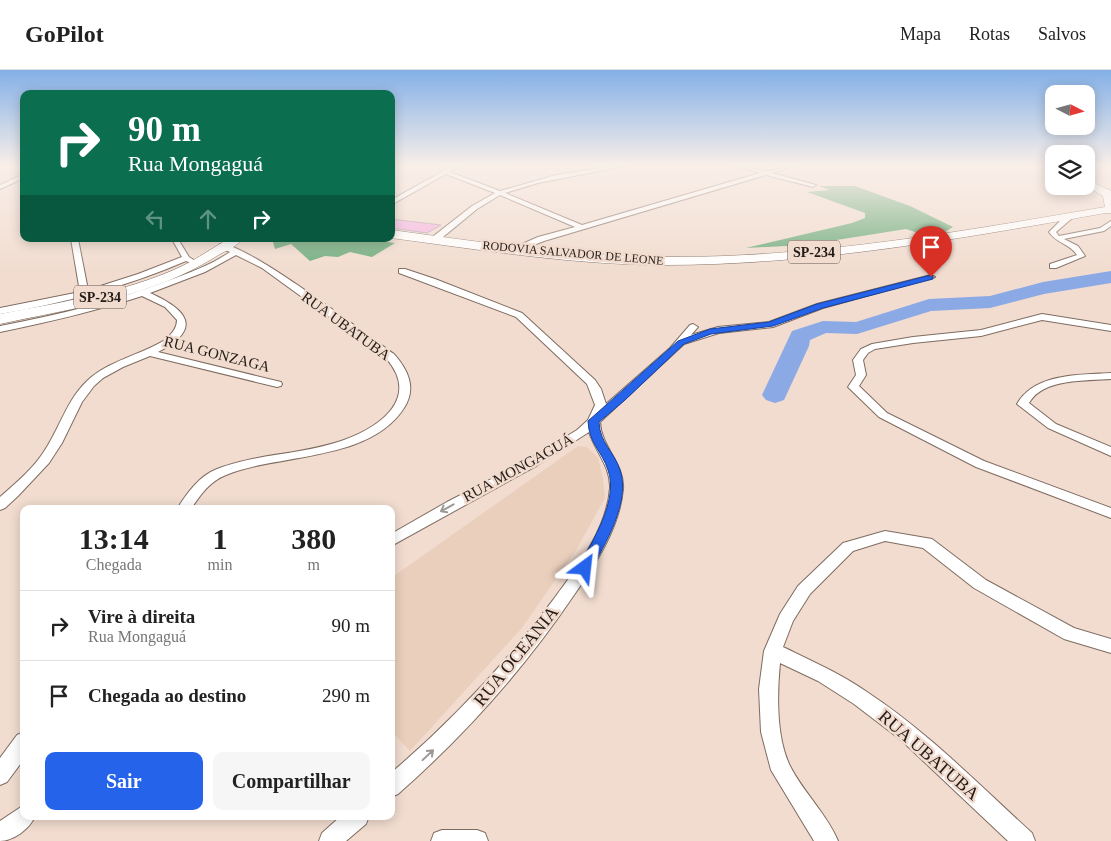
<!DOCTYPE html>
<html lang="pt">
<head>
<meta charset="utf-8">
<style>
  :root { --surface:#fff; --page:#f6f6f6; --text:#222; --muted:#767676; --line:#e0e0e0; --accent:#2563eb }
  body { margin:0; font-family:Georgia,serif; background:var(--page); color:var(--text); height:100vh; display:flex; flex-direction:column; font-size:19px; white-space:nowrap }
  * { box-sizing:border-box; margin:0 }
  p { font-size:16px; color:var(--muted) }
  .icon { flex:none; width:28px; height:28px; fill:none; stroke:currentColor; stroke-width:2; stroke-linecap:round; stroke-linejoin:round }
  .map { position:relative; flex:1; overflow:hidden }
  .details { position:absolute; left:20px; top:435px; width:375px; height:315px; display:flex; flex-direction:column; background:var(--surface); border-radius:10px; box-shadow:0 2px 12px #0003 }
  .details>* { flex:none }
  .top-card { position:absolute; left:20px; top:20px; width:375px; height:152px; border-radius:10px; box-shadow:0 2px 12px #0003; background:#0b6e4f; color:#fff; overflow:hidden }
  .needle { width:32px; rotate:96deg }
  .tools { position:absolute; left:1045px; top:15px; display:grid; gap:10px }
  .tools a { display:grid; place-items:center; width:50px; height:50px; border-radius:10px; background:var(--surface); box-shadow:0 2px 12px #0003; font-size:25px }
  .pin { position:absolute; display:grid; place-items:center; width:42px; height:42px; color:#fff; margin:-51px -21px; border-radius:50% 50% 50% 0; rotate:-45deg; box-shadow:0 0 5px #0007 }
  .pin .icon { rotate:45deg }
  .me { position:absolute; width:55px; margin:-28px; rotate:30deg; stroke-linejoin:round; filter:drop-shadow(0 0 4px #0008) }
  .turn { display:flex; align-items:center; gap:18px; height:105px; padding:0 25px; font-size:22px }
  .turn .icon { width:65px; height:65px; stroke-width:2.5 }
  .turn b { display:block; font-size:35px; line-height:42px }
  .lanes { display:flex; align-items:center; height:48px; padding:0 25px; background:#0003; justify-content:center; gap:25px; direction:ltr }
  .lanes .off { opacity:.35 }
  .eta { display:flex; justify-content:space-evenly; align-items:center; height:85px; text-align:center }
  .eta b { font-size:30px; font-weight:600; line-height:35px }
  .primary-button { display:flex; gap:10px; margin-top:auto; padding:10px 25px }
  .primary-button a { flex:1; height:58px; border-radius:10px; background:var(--accent); color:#fff; font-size:20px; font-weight:600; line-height:58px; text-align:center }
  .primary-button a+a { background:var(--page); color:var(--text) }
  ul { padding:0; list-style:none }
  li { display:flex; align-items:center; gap:15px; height:70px; padding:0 25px; border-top:1px solid var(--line) }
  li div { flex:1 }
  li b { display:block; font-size:19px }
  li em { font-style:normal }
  header { display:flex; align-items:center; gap:30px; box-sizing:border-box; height:70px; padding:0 25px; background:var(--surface); border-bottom:1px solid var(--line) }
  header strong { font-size:24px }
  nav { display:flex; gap:28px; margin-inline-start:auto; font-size:18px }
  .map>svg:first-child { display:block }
</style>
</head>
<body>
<header>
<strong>GoPilot</strong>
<nav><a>Mapa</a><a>Rotas</a><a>Salvos</a></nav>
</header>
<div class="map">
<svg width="1111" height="771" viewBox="0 0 1111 771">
  <rect width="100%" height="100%" fill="#f1dccf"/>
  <path fill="#eacfbd" d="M 578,376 L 587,377 L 598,388 L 603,409 L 605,428 L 575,482 L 521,559 L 410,681 L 391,661 L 391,508 Z"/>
  <path fill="#6fac7c" d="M 819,116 L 855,116 L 910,136 L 953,157 L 945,162 L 934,161 L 924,165 L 906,159 L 805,175 L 746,178 L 852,153 L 865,148 L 865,143 L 807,122 L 830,120 Z
    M 278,169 L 366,169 L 395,173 L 372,187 L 350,182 L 338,187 L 325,186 L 310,191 L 291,174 L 275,179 L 273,172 Z"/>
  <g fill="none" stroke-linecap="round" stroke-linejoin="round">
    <path fill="#8ba9e5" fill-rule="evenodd" d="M 1111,201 L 1111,213 L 1044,224 L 990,238 L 931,241 L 857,264 L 826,263 L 810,270 L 809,276 L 784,330 L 775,333 L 766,330 L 762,325 L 792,261 L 823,251 L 856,252 L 929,229 L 990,226 L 1043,212 Z"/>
  </g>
  <path fill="#f5b4e1" stroke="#b9a6b3" d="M 391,149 L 441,155 L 427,163 L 391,158 Z"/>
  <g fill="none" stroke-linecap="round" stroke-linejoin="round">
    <defs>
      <path id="street" d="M 454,95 L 461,95 L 450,102 L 500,121 L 556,105 L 619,95 L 630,95 L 538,113 L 505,123 L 582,155 L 760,103 L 732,95 C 744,95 753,100 764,101 C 774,102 785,95 796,95 L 772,103 L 816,115 L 813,117 L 766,105 L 544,171 L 516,182 L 512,180 L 513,178 L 538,167 L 575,157 L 500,125 L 477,139 L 437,172 L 431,172 L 431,168 L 472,136 L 495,123 L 446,104 L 391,135 L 391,130 Z
        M 24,104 L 24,108 L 0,119 L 0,115 Z
        M 1071,144 L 1076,145 L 1056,162 L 1059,166 L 1100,158 L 1111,151 L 1111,156 L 1104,161 L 1064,169 L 1078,176 L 1085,186 L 1056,198 L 1050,198 L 1050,194 L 1077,185 C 1070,174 1056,173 1049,162 L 1061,150 Z
        M 71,169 L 78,169 L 88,220 L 138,204 L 182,187 L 172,169 L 178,169 L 189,187 L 197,192 L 193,194 L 186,191 C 126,217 64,233 0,244 L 0,238 L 80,222 Z
        M 220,174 C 246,172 365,264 394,284 C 408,300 417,318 404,338 C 369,392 280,383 226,405 C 210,411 200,425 191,439 L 177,439 C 187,423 199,406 217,399 C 258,383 303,385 344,370 C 380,357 421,328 386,288 L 262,198 L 236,185 L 205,202 L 150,223 C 188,240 203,259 158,282 L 281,312 L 282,314 L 281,316 L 277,317 L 150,286 L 123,297 L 103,308 L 94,316 L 82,332 L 62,373 L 49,393 L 18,426 L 5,438 L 0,440 L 0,427 C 16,413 34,398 45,380 C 60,357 67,330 87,311 C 108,291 140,285 165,270 C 171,264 177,259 177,250 L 165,237 L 142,226 C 96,241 48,252 0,262 L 0,256 C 57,245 113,232 167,211 C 189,203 211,195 230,182 L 220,178 Z
        M 399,199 L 405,199 L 435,209 L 522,243 L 595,310 L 601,319 L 606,334 L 670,278 L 690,255 L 693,254 L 698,257 L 691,265 L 718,257 L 769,252 L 817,234 L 931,205 L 935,207 L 823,238 L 773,257 L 719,263 L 684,274 L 600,352 C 601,377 625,394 623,419 C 620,457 595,495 574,525 C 524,599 465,665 398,724 L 391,727 L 391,703 C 453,650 508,591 556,526 C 579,495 607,458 610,418 C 611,397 595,381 589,362 L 536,396 L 391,476 L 391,464 L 447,432 L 528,390 L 577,360 L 588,350 L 595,335 L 587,314 L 516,247 L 399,203 Z
        M 1042,244 L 1111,255 L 1111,261 L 1042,250 L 981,266 L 913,273 L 875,279 L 868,283 L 863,290 L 866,305 L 859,316 L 887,343 L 984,391 L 1111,438 L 1111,448 L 976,397 L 879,347 L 848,317 L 856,305 L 853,290 L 861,279 L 872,274 L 913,267 L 981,260 Z
        M 1111,303 L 1111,309 C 1086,311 1043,308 1029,333 L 1056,354 L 1111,377 L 1111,386 L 1048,358 L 1017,334 C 1035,303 1079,305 1111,303 Z
        M 885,461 L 932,469 L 986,510 L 1074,558 L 1111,569 L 1111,583 L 1064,569 L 974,518 L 923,478 L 885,471 L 853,481 L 810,524 L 793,551 L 783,577 C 812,591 841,604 867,622 C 928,662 979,715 1032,763 L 1035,771 L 1008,771 L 901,670 L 854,634 L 818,611 L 780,593 C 777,624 776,667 790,696 C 803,722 827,744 838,771 L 814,771 L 771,700 L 761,662 L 759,619 L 764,581 L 780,544 L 798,516 L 843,473 Z
        M 24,662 L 24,689 L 7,712 L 0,715 L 0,688 L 17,665 Z
        M 24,735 L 24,746 L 35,746 C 30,759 13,771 0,771 L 0,751 Z
        M 341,746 L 369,746 L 366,754 L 346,771 L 319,771 L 322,763 Z
        M 442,760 L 477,760 L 485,763 L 488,771 L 431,771 L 434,763 Z"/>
      <path id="primary" d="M 1111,136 L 1111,142 C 964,168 815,195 665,195 C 574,195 482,180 391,168 L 391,160 C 482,172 574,187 665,187 C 815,188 964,161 1111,136 Z
        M 228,169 L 242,169 C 237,176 228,180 220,184 C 155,226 75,238 0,254 L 0,244 C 62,232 136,221 192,191 C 204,184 216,176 228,169 Z"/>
      <path id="highway" d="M 1042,95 L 1054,95 L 1054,101 Z
        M 1086,109 L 1111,121 L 1111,143 L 1106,143 L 1103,126 L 1086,116 Z"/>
    </defs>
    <use href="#street" stroke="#7f6c61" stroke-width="2"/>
    <use href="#primary" stroke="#7f6c61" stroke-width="1"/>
    <use href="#highway" stroke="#7f6c61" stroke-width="1"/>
    <use href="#street" fill="#fff" fill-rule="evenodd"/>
    <use href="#primary" fill="#fff" fill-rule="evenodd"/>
    <use href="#highway" fill="#fff" fill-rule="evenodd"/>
  </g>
  <defs><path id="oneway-shaft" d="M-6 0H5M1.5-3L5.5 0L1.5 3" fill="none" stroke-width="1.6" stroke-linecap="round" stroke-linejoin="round" transform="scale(1.25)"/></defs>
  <g stroke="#9c9896">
    <use href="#oneway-shaft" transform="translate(447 438) rotate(151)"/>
    <use href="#oneway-shaft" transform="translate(428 685) rotate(-43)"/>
  </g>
  <linearGradient id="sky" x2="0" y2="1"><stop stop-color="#83b0e7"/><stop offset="0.47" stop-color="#f9efe9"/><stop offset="1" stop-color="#f9efe9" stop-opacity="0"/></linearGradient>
  <rect width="1111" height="203" fill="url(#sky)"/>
  <path fill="#2563eb" stroke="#184099" d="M 931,205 L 933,206 L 933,209 L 823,238 L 773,256 L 711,264 L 684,274 L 625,330 L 599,352 C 600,374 614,381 620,400 C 631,431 605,475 590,501 L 585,503 L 580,501 L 578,498 C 592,472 619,430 608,400 C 602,381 589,374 588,351 L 678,271 L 710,259 L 769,252 L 817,234 Z"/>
  <g text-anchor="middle" stroke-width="5" stroke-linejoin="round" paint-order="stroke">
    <g font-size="12" fill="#221b16" stroke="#f1dccf">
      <text transform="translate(573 183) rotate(5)" y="4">RODOVIA SALVADOR DE LEONE</text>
    </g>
    <g fill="#f1dccf" stroke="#60554e" stroke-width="1">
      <rect x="788" y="170.5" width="52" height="23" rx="4"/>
      <rect x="74" y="215.5" width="52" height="23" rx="4"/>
    </g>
    <g font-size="14" font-weight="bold" fill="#221b16">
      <text x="814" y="187">SP-234</text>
      <text x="100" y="232">SP-234</text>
    </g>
    <g font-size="15" fill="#221b16" stroke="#f1dccf">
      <text transform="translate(346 256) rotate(36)" y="5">RUA UBATUBA</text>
      <text transform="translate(217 284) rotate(14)" y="5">RUA GONZAGA</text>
      <text transform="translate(518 398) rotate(-29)" y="5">RUA MONGAGUÁ</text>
    </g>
    <g font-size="18" fill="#221b16" stroke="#f1dccf">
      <text transform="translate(516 586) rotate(-51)" y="6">RUA OCEANIA</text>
      <text transform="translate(929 685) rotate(41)" y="6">RUA UBATUBA</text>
    </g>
  </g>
</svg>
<div class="tools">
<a><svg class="needle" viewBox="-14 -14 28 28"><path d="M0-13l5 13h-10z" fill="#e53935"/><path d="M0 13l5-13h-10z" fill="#767676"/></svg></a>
<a><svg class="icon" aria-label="layers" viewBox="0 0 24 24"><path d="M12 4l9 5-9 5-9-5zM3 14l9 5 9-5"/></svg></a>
</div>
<div class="pin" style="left:931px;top:207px;background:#d93025"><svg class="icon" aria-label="arrive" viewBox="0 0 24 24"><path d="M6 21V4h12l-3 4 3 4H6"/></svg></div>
<svg class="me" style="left:585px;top:498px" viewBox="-20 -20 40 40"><path d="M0-17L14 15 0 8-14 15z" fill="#2563eb" stroke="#fff" stroke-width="4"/></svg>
<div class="top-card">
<div class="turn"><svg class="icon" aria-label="right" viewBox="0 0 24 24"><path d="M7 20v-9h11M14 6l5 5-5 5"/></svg><div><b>90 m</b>Rua Mongaguá</div></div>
<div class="lanes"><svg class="icon off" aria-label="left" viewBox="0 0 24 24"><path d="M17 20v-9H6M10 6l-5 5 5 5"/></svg><svg class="icon off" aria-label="ahead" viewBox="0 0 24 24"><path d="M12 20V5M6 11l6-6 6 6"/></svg><svg class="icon" aria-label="right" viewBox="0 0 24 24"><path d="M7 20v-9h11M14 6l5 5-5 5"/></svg></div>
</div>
<section class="details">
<div class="eta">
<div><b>13:14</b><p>Chegada</p></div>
<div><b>1</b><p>min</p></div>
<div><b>380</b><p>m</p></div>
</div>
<ul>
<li><svg class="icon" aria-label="right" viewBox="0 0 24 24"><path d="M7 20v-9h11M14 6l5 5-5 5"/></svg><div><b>Vire à direita</b><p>Rua Mongaguá</p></div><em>90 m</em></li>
<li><svg class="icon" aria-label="arrive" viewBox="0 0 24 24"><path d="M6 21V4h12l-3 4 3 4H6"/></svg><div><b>Chegada ao destino</b></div><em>290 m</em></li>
</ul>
<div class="primary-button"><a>Sair</a><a>Compartilhar</a></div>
</section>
</div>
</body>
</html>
